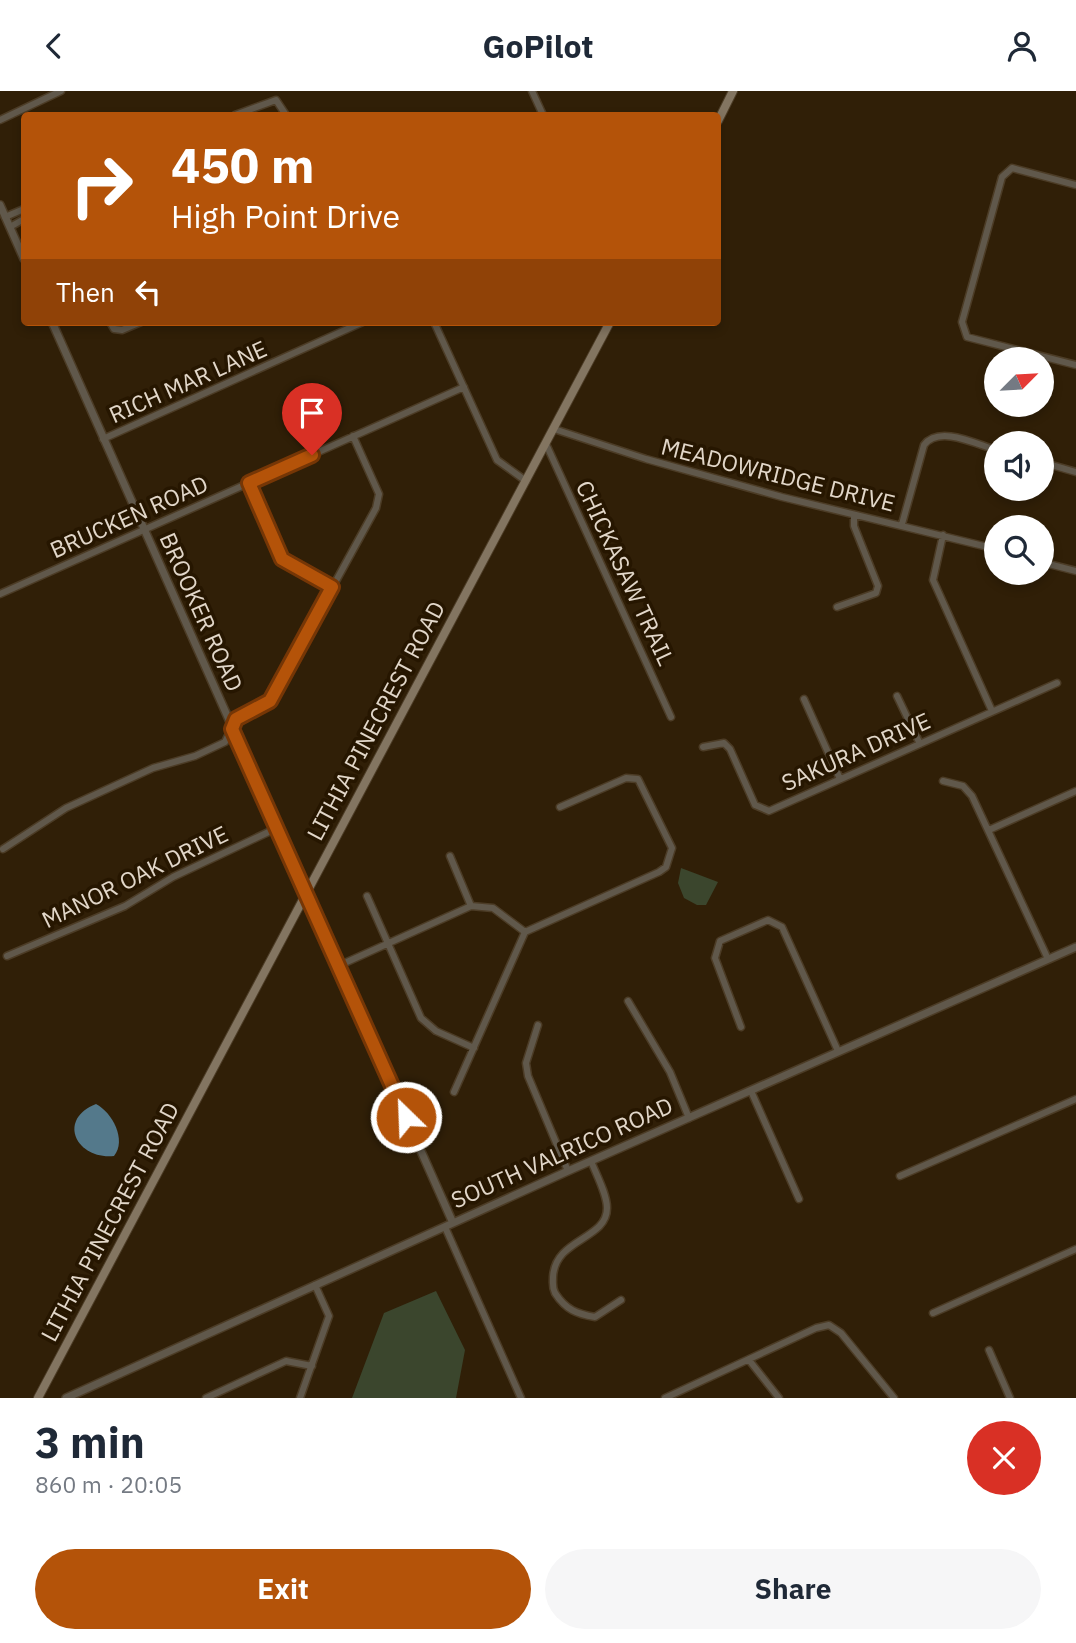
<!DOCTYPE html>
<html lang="en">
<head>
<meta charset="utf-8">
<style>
  :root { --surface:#fff; --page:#f6f6f7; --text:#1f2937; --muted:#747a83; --accent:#b45309 }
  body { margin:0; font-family:"IBM Plex Sans",sans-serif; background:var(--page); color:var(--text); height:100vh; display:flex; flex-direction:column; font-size:26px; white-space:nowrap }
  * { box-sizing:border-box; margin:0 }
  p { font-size:23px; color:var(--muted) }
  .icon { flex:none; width:38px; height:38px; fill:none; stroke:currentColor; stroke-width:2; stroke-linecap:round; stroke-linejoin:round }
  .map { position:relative; height:1307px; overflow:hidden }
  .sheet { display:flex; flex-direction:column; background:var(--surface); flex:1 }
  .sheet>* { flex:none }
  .banner { position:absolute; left:21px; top:21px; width:700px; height:214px; border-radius:7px; box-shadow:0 4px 10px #0003; background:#b45309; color:#fff; overflow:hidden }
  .needle { width:46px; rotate:66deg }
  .tools { position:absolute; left:984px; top:256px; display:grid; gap:14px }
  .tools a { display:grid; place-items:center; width:70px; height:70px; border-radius:50%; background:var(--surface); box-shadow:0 4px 10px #0003; font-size:35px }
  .pin { position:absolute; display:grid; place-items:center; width:60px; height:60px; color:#fff; margin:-72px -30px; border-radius:50% 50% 50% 0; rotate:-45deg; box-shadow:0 0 7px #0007 }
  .pin .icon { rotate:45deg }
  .me { position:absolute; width:77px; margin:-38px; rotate:336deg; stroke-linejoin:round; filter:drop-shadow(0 0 5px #0008) }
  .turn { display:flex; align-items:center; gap:24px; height:147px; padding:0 35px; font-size:32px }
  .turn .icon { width:91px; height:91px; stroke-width:2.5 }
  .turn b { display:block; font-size:49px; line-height:60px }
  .then { display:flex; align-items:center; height:66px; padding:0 35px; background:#0003; gap:14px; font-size:26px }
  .round { display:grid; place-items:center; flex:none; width:74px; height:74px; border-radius:37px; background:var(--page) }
  .head { display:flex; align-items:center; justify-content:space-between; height:119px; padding:0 35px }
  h1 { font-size:42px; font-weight:800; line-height:52px }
  .primary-button { display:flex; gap:14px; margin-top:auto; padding:14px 35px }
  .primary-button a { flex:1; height:80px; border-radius:42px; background:var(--accent); color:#fff; font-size:28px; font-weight:800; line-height:80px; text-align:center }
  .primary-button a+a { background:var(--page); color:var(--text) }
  header { display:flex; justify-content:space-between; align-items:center; height:91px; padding:0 35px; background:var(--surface); font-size:32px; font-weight:800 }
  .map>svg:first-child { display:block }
</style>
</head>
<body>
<header><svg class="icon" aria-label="back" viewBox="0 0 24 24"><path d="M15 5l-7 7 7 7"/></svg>GoPilot<svg class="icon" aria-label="person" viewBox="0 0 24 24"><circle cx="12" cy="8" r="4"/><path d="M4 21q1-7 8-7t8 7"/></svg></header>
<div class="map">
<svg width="1076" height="1307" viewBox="0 0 1076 1307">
  <rect width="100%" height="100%" fill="#301f07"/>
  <path fill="#3b462d" d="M 681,777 L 718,791 L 706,814 L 697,814 L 684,807 L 678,792 Z
    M 436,1200 L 465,1259 L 456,1307 L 352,1307 L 384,1222 Z"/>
  <path fill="#54798b" d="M 96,1013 C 112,1021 127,1049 114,1065 C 77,1069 56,1029 96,1013 Z"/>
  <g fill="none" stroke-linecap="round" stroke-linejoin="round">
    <defs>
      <path id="minor" d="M 532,0 L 543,24
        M 235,24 L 276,9 L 286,24
        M 0,29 L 61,0
        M 1076,94 L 1012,77 L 1002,86 L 962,231 L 967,246 L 1076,274
        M 5,126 L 24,118
        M 10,136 L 24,128
        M 110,231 L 114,238 L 122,239 L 141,231
        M 434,231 L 497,369 L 526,390
        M 554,338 L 646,368 L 782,406 L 996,458
        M 103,348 L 363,231
        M 546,353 L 671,626
        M 1041,371 L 1076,381
        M 249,392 L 282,468 L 332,496
        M 902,433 L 924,354 C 939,334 976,353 996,359
        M 943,444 L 933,489 L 992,620
        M 1041,471 L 1076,480
        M 0,503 L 464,296
        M 837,516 L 876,502 L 878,495 L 854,435 L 854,424
        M 897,605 L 920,653
        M 804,608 L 840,688
        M 703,656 L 724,652 L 730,658 L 755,714 L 769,720 L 1057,592
        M 943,690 L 963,695 L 972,705 L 1048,868
        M 989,739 L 1076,700
        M 3,758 L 66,717 L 153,677 L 195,665 L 225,651 L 236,628 L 270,610 L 376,417 L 379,403 L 353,345
        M 450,765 L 471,815
        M 367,805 L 421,927 L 436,940 L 474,957
        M 7,865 L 125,815 L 173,786 L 277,737
        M 338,875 L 471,815 L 493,817 L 525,841
        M 628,910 L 670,981 L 689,1027
        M 538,934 L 526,972 L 528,985 L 568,1080
        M 741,936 L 715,867 L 720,850 L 768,829 L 782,836 L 838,960
        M 751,1000 L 799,1108
        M 454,1001 L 525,841 L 659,781 L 666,776 L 672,757 L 638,688 L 626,687 L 560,716
        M 591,1070 C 596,1083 607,1103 607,1117 C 607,1149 555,1147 553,1186 C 553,1193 552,1196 555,1202 C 566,1219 577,1223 595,1226 L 621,1209
        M 900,1085 L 1076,1008
        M 445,1136 L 521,1307
        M 933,1222 L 1076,1158
        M 989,1259 L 1010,1307
        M 749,1269 L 779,1307
        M 206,1307 L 286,1270 L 312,1275
        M 300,1307 L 329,1225 L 315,1194
        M 665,1307 L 816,1237 L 829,1234 L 841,1242 L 894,1307"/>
      <path id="tertiary" d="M 0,114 L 24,168
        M 52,231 L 453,1132
        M 66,1307 L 568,1080 L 1076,856"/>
      <path id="secondary" d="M 718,30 L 733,0
        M 38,1307 L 610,231"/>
    </defs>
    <use href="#minor" stroke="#4c3c26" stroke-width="9"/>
    <use href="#tertiary" stroke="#4c3c26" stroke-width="10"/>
    <use href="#secondary" stroke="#4c3c26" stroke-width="10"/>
    <use href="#minor" stroke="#60584b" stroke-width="6"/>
    <use href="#tertiary" stroke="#60584b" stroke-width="7"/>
    <use href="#secondary" stroke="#837561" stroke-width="8"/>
  </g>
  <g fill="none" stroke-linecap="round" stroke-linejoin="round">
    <defs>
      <path id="route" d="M 312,364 L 249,392 L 282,468 L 332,496 L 270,610 L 236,628 L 232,638 L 406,1026"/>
    </defs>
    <use href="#route" stroke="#753606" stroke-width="18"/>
    <use href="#route" stroke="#b45309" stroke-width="12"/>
  </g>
  <g text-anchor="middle" stroke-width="7" stroke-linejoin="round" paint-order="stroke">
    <g font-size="23" fill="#e2d7c9" stroke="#261600">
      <text transform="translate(188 291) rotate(-24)" y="8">RICH MAR LANE</text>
      <text transform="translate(778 384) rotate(14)" y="8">MEADOWRIDGE DRIVE</text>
      <text transform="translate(129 426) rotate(-24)" y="8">BRUCKEN ROAD</text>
      <text transform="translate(625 482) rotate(65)" y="8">CHICKASAW TRAIL</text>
      <text transform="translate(201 521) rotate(66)" y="8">BROOKER ROAD</text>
      <text transform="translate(376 630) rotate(-62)" y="8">LITHIA PINECREST ROAD</text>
      <text transform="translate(856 661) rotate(-24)" y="8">SAKURA DRIVE</text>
      <text transform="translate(135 786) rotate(-26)" y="8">MANOR OAK DRIVE</text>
      <text transform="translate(562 1062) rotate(-24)" y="8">SOUTH VALRICO ROAD</text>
      <text transform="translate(110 1131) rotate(-62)" y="8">LITHIA PINECREST ROAD</text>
    </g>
  </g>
</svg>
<div class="tools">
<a><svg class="needle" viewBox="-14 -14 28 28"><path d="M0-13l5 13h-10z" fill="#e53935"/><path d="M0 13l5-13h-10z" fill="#747a83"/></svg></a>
<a><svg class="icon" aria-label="sound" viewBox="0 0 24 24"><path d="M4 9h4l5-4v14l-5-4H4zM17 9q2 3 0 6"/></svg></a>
<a><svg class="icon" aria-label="search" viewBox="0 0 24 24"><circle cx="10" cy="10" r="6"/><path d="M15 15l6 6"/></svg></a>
</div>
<div class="pin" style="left:312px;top:364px;background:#d93025"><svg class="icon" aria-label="arrive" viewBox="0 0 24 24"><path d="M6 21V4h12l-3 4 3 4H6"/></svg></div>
<svg class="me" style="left:406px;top:1026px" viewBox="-20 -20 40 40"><circle r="17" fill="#b45309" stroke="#fff" stroke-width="3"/><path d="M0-11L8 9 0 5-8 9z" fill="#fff"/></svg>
<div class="banner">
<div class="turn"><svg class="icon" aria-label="right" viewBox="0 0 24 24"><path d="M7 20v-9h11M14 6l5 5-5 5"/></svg><div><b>450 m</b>High Point Drive</div></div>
<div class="then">Then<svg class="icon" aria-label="left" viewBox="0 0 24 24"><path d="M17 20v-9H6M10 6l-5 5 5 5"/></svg></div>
</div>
</div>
<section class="sheet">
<div class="head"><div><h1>3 min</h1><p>860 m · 20:05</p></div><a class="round" style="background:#d93025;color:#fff"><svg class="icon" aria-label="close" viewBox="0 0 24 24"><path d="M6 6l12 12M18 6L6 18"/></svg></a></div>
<div class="primary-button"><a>Exit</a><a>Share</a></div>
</section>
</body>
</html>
